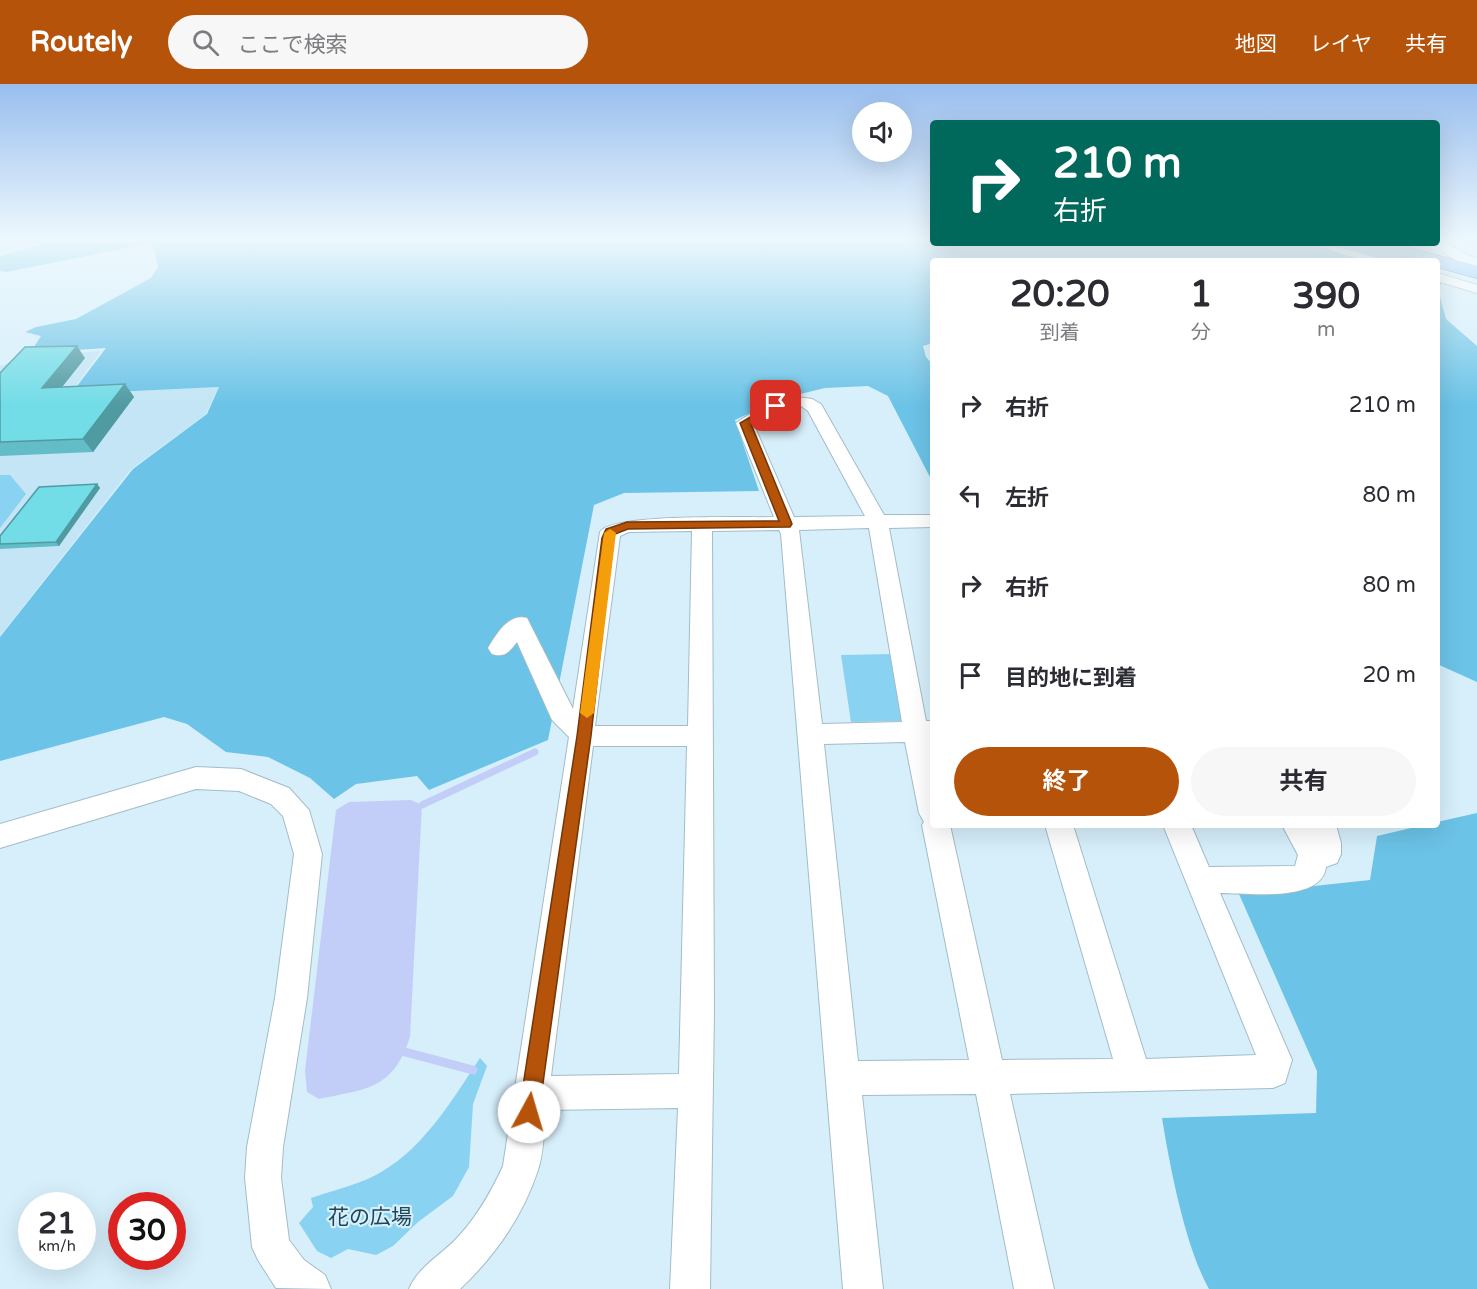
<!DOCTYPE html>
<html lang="ja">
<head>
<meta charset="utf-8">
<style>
  :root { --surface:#fff; --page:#f7f7f7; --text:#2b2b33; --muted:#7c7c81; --accent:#b45309 }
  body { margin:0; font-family:"Varela Round","Noto Sans JP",sans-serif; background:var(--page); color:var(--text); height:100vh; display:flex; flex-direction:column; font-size:22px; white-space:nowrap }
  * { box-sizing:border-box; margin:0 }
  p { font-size:20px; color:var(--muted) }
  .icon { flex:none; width:33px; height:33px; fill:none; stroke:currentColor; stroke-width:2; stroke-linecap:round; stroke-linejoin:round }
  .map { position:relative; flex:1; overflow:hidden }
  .details { position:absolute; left:930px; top:174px; width:510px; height:570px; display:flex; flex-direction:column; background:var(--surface); border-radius:6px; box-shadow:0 6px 24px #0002 }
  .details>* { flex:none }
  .hud { position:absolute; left:930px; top:36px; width:510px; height:126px; border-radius:6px; box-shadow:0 6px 24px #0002; background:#00695c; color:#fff; overflow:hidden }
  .controls { position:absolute; left:852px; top:18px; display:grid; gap:12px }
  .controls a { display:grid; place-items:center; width:60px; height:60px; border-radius:50%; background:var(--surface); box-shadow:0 6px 24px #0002; font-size:30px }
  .speed { position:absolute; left:18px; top:1108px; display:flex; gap:12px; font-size:30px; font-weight:700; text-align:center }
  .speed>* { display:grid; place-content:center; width:78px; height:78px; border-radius:50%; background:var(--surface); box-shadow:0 6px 24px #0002; line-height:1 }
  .speed small { font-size:15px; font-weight:400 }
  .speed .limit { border:9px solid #d22; background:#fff; color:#111 }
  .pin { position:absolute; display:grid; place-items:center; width:51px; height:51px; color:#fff; margin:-26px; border-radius:12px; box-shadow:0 3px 9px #0006 }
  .me { position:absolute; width:66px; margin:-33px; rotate:6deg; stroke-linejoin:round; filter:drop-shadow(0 0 4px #0008) }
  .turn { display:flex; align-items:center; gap:21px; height:126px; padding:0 24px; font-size:27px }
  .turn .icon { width:78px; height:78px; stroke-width:2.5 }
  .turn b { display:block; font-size:42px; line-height:51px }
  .eta { display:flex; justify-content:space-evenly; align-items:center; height:102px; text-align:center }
  .eta b { font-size:36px; font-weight:700; line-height:42px }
  .primary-button { display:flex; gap:12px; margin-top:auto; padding:12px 24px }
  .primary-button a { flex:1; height:69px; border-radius:36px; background:var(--accent); color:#fff; font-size:24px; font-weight:700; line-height:69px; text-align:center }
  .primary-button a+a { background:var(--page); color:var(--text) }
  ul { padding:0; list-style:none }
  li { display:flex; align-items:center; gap:18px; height:90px; padding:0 24px }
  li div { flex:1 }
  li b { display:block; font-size:22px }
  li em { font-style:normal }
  header { display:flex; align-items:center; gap:36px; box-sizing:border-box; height:84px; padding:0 30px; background:var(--accent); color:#fff }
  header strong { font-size:28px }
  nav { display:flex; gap:33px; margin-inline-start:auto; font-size:21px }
  .search { width:420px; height:54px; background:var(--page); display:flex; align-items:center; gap:15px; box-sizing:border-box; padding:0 21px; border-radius:33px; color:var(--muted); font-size:22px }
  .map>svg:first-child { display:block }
</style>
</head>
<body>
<header>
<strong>Routely</strong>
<div class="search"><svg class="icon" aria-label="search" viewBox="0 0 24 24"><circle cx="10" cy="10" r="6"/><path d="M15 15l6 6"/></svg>ここで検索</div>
<nav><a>地図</a><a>レイヤ</a><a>共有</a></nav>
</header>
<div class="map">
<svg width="1477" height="1205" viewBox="0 0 1477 1205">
  <rect width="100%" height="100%" fill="#d6effb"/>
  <path fill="#c3e5f5" d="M 101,267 L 70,310 L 219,303 L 205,331 L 131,385 L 0,552 L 0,282 L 30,271 Z"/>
  <path fill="#89d2f1" d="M 0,391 L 10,391 L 26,410 L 0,444 Z
    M 896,570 L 904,637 L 851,638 L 841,571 Z
    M 480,974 L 487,982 L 473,1020 L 469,1083 L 453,1112 L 418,1138 L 393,1162 L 376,1171 L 348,1165 L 331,1174 L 317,1167 L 299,1139 L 313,1123 L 311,1114 C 331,1107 353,1102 372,1093 C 421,1069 451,1018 480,974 Z"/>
  <path fill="#6bc3e7" d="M 69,153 L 933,153 L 933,159 L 1305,159 L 1372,177 L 933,177 L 933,259 L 923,262 L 926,273 L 933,281 L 933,399 L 888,312 L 868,302 L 825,304 L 780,315 L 735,336 L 759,407 L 624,409 L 594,421 L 548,656 L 429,706 L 417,692 L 356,700 L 334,715 L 310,694 L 268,673 L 226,668 L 187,640 L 164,633 L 0,677 L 0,553 L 133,385 L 207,330 L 219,303 L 71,310 L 106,264 L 30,269 L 41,252 L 25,248 L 36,243 L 76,235 L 151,194 L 158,183 L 152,159 L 6,188 L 0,187 L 0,172 Z
    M 1437,195 L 1444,196 L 1438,205 L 1446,235 L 1477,262 L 1477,598 L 1437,580 Z
    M 1477,729 L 1477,1205 L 1209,1205 C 1185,1162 1170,1083 1162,1034 L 1316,1029 L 1317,987 L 1239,810 L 1370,796 L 1377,752 L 1424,741 L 1437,741 L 1437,738 Z"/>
  <path fill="#c2cef8" d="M 411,716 L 422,721 L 410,953 C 393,1006 366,1005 319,1015 L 307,1008 L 305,987 L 336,726 L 349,718 Z"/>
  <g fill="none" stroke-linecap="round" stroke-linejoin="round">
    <path stroke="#c2cef8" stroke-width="7" d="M 422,721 L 535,668"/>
    <path stroke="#c2cef8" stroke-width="9" d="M 405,968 L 473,986"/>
    <path fill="#c2cef8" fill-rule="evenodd" d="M 19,153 L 59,153 L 50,158 L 0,168 L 0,156 Z"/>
    <defs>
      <path id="minor" d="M 1437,153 L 1465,170 L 1477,174 L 1477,182 L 1455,176 L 1432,160 L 1437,159 Z
        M 1309,159 L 1330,159 L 1385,174 L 1387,177 L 1365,177 Z
        M 1437,189 L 1477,201 L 1477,209 L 1437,197 Z
        M 789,312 L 812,315 L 821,320 L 884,431 L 933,431 L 933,443 L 889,444 L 926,637 L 933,637 L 933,657 L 931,657 L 933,741 L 950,741 L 1002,976 L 1113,975 L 1045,741 L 1073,741 L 1146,975 L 1256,971 L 1163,741 L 1191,741 L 1209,783 L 1295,782 L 1298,771 L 1282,741 L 1336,741 L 1341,759 L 1341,770 L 1337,779 L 1326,783 C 1322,819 1247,809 1220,809 L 1292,976 L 1285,999 L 1273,1004 L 1010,1010 L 1054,1205 L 1014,1205 L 976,1010 L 862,1011 L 883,1205 L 843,1205 L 781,450 L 779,446 L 712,447 L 714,927 L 710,1205 L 670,1205 L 678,1024 L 546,1026 C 544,1045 544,1068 538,1086 C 523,1132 495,1172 460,1205 L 409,1205 C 418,1183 441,1171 457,1154 C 477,1133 491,1108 503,1082 L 569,653 L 552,636 L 517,558 C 509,568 505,574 492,570 L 488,564 C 497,549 509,529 527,534 L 573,625 L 600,448 C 612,429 746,434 774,433 L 736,339 L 765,320 ZM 790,322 L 801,322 L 808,327 L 865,432 L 794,433 L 754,341 ZM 869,444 L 902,638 L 822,640 L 799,446 ZM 692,447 L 688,642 L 595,642 L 620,452 L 629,448 ZM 905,658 L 919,729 L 924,738 L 922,741 L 969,976 L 858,977 L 824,660 ZM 593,662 L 687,662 L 679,990 L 551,992 Z
        M 196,683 L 241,685 L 289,704 L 309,726 L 322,770 L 307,914 L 283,1063 L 281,1094 L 289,1156 L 304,1176 L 325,1191 L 331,1205 L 276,1204 L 258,1176 L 252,1163 L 245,1094 L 247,1063 L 275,914 L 294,770 L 283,732 L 271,720 L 239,707 L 196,705 L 0,764 L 0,740 Z"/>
      <path id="highway" d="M 1334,159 L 1391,159 L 1477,182 L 1477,194 L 1437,183 L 1437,177 L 1416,177 L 1400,172 L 1397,176 L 1389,177 L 1337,163 Z"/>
    </defs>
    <use href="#minor" stroke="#a3bcc7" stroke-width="2"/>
    <use href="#highway" stroke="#5b85ae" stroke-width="2"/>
    <use href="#minor" fill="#fff" fill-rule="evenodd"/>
    <use href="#highway" fill="#7db8f4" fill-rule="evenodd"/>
  </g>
  <path fill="#62bdc7" d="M 85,274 L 62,303 L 125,300 L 134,313 L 93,368 L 0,372 L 0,289 Z
    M 97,400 L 100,404 L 59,462 L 0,465 L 0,452 Z"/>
  <path fill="#509aa2" d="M 77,262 L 85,274 L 51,317 L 42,304 Z
    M 125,300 L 134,313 L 93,368 L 83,355 Z
    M 97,400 L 100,404 L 59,462 L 56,458 Z"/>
  <path fill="#72dce7" stroke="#509aa2" stroke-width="1.5" d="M 77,262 L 42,304 L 125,300 L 83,355 L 0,358 L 0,289 L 25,263 Z
    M 97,400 L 56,458 L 0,460 L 0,452 L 39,403 Z"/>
  <linearGradient id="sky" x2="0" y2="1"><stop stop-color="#99beee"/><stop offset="0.48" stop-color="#edf8fd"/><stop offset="1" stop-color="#edf8fd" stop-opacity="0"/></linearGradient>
  <rect width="1477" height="322" fill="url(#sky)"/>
  <path fill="#b45309" stroke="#753606" stroke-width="1.5" d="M 773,320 L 781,322 L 751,340 L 792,440 L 790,443 L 628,445 L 615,450 L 613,454 L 591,652 L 539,1028 L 536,1035 L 529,1038 L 522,1035 L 519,1028 L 577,652 L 602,454 L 606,445 L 627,438 L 779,437 L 740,339 Z"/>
  <path fill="#f59e0b" d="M 610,445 L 616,449 L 594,629 L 587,634 L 580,629 L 604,449 Z"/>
  <g text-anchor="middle" stroke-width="4.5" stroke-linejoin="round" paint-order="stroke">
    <g font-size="21" fill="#1e4555" stroke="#d6effb">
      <text x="370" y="1140">花の広場</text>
    </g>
  </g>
</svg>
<div class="controls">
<a><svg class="icon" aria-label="sound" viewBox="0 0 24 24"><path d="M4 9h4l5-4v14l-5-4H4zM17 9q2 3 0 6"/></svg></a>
</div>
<div class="speed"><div>21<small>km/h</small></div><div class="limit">30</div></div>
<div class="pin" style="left:776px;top:322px;background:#d93025"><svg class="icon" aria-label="arrive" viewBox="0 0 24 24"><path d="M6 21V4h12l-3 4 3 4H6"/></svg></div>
<svg class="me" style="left:529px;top:1028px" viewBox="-20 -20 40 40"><circle r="19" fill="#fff"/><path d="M0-13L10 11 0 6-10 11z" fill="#b45309"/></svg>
<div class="hud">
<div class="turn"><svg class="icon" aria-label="right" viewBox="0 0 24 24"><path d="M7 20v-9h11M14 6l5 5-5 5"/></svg><div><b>210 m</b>右折</div></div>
</div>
<section class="details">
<div class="eta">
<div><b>20:20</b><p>到着</p></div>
<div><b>1</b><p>分</p></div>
<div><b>390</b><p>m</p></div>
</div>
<ul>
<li><svg class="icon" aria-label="right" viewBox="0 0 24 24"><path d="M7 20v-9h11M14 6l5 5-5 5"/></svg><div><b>右折</b></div><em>210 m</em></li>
<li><svg class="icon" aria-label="left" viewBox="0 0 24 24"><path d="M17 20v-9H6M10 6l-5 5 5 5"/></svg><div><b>左折</b></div><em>80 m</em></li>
<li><svg class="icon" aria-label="right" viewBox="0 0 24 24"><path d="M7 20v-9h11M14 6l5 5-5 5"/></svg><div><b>右折</b></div><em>80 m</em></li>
<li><svg class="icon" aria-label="arrive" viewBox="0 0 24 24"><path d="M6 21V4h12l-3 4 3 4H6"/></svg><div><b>目的地に到着</b></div><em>20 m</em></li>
</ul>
<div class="primary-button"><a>終了</a><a>共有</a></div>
</section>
</div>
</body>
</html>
